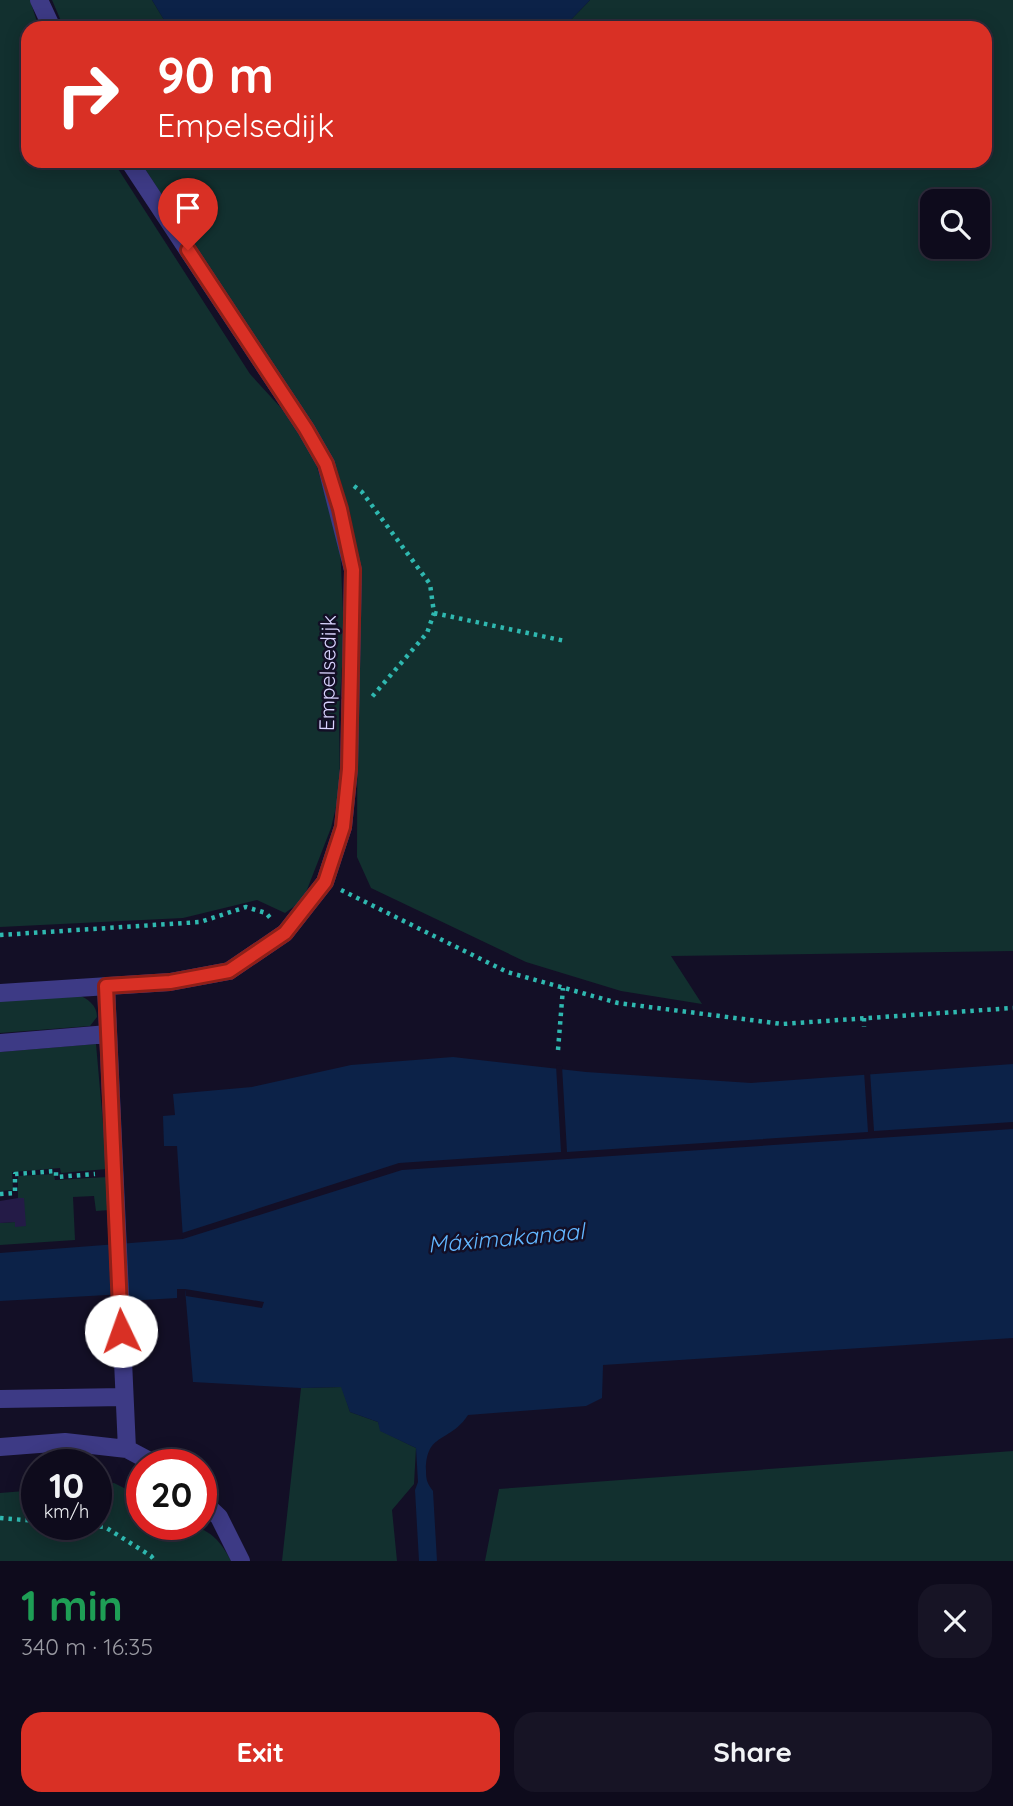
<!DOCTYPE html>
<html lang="en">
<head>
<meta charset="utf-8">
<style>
  :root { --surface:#0e0b1c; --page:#171425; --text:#f1f3f6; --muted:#9b9ba3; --line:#2e2b3b; --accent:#d93025 }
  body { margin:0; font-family:Quicksand,sans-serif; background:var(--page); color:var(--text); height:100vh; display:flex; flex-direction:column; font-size:26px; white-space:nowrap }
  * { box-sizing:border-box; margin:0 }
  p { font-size:23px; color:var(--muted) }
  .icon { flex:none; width:38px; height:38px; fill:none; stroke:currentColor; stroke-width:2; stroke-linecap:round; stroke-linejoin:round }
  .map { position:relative; height:1561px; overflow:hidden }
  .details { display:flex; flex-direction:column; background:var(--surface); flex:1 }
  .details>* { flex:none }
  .banner { position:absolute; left:21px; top:21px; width:971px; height:147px; border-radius:21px; box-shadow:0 4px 18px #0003,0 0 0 2px var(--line); background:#d93025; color:#fff; overflow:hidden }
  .fabs { position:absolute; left:920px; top:189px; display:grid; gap:14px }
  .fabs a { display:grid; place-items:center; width:70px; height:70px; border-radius:14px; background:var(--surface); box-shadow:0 4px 18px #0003,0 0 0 2px var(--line); font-size:35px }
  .speed { position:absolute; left:21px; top:1449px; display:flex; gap:14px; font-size:35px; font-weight:700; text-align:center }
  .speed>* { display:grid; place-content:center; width:91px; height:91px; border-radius:50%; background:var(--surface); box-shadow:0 4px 18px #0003,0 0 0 2px var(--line); line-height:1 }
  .speed small { font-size:18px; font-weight:400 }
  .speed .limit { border:10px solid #d22; background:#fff; color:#111 }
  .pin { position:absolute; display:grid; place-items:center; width:60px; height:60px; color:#fff; margin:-72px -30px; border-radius:50% 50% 50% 0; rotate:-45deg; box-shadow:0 0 7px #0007 }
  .pin .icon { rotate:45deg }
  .me { position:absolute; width:77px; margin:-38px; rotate:357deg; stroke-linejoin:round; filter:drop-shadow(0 0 5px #0008) }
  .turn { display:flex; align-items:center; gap:24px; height:147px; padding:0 21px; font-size:32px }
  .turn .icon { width:91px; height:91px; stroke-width:2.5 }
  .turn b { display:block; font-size:49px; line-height:60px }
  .round { display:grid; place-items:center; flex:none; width:74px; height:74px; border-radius:21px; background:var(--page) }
  .head { display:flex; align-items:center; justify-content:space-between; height:119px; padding:0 21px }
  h1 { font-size:42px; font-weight:800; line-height:52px; color:#1e9e55 }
  .cta { display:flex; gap:14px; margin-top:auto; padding:14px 21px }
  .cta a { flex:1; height:80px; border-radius:21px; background:var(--accent); color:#fff; font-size:28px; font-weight:800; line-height:80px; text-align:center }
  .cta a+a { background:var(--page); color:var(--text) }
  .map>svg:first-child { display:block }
</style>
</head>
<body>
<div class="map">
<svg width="1013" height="1561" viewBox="0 0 1013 1561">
  <rect width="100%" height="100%" fill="#130f26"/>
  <path fill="#12302f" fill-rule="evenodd" d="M 0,0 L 30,0 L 39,28 L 28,28 L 28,161 L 113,161 L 250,374 L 282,409 L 314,457 L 340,544 L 344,635 L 339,714 L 340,790 L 331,828 L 303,900 L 285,913 L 257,900 L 183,918 L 0,927 Z
    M 52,0 L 152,0 L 169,28 L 64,28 Z
    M 590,0 L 1013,0 L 1013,951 L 671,956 L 702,1004 L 621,991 L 526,962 L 371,888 L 357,857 L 358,556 L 350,513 L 339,476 L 323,444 L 140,161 L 985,161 L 985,28 L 563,28 ZM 933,201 L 978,201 L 978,247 L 933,247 Z
    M 77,994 C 88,999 97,1005 97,1017 L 90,1026 L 0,1033 L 0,999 Z
    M 96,1044 L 107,1169 L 61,1173 L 60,1168 L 12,1172 L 13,1190 L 0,1191 L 0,1052 Z
    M 54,1174 L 55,1180 L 108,1177 L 110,1210 L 96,1211 L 94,1196 L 73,1197 L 75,1240 L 0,1245 L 0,1223 L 15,1222 L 15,1227 L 24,1198 L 18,1198 L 18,1176 Z
    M 342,1387 L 350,1412 L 378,1422 L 381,1431 L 416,1448 L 414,1484 L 392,1510 L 397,1561 L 282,1561 L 301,1388 Z
    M 1013,1451 L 1013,1561 L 485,1561 L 499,1489 Z
    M 114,1483 L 142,1497 L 142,1524 C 183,1524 210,1518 231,1561 L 0,1561 L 0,1493 L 37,1490 L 37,1524 L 96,1524 L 96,1485 Z"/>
  <path fill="#0c2248" d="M 152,0 L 590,0 L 563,28 L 169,28 Z
    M 453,1057 L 586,1072 L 751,1083 L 1013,1064 L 1013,1338 L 603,1365 L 602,1398 L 586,1406 L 468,1415 C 450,1443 426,1432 426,1470 C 426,1480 427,1483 433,1491 L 437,1561 L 419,1561 L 415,1490 L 418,1482 L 416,1448 L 380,1431 L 378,1422 L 350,1412 L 341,1387 L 301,1388 L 193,1382 L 185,1289 L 177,1289 L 177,1298 L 126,1301 L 125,1294 L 0,1301 L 0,1253 L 183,1239 L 177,1146 L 164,1146 L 163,1116 L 175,1115 L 173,1094 L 252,1087 L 351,1065 Z"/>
  <path fill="#130f26" d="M 556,1065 L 562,1066 L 567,1152 L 868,1132 L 864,1071 L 870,1071 L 874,1131 L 1013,1122 L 1013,1129 L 402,1170 L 183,1239 L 182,1233 L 399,1163 L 561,1152 Z
    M 185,1289 L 264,1302 L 262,1308 L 186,1296 Z"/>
  <path fill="#241b47" d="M 18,1198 L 24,1198 L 26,1226 L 15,1227 L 15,1222 L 0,1223 L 0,1201 Z"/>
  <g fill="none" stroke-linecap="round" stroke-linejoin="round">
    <path stroke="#2fb8b0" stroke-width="4.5" stroke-dasharray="3.5 5" stroke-linecap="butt" d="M 354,486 L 362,492 L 430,584 L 434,613 L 427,633 L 371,698
      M 434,613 L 565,641
      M 341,890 L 507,972 L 618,1003 L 782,1024 L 1013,1008
      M 0,935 L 200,922 L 246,907 L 266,913 L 272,920
      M 864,1018 L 864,1027
      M 558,1050 L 563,988
      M 0,1194 L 15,1193 L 15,1174 L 56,1171 L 56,1177 L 95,1174
      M 0,1518 L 37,1521
      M 74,1524 L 105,1527 L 151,1556 L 155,1561"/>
    <path stroke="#3d3a85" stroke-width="18" d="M 39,0 L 52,28
      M 106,986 L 127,1449
      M 0,993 L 170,982 L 229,971 L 285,933 L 325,882 L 343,827 L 349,769 L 353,570 L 326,464 L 306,429 L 129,161
      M 0,1043 L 108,1034
      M 0,1399 L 124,1397
      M 0,1447 L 65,1442 L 127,1449 L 157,1465
      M 201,1500 L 219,1517 L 241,1561"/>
  </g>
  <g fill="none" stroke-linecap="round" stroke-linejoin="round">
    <defs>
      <path id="route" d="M 121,1331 L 106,986 L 170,982 L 229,971 L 285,933 L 325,882 L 343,827 L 349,769 L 353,570 L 340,509 L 326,464 L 306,429 L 188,250"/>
    </defs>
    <use href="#route" stroke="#8d1f18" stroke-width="18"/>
    <use href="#route" stroke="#d93025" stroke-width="12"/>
  </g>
  <g text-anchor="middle" stroke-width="5" stroke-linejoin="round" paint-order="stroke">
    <g font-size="21" fill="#d9d4ff" stroke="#130f26">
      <text transform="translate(328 673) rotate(-89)" y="7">Empelsedijk</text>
    </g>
    <g font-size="23" font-style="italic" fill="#62b6ff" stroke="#130f26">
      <text transform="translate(506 1238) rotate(-5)" y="8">Máximakanaal</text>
    </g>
  </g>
</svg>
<div class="fabs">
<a><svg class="icon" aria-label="search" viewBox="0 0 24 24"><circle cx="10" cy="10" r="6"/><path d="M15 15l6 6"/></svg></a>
</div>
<div class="speed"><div>10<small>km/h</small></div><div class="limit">20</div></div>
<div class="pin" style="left:188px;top:250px;background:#d93025"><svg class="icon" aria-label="arrive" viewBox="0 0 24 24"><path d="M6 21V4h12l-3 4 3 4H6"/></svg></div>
<svg class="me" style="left:121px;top:1331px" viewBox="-20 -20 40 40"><circle r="19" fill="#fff"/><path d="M0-13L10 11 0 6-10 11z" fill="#d93025"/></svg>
<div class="banner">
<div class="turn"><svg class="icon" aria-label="right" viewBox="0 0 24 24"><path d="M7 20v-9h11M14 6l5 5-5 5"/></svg><div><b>90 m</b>Empelsedijk</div></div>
</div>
</div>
<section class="details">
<div class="head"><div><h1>1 min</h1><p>340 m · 16:35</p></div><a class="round"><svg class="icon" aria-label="close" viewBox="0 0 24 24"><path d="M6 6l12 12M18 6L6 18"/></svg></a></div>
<div class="cta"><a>Exit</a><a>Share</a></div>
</section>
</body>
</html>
